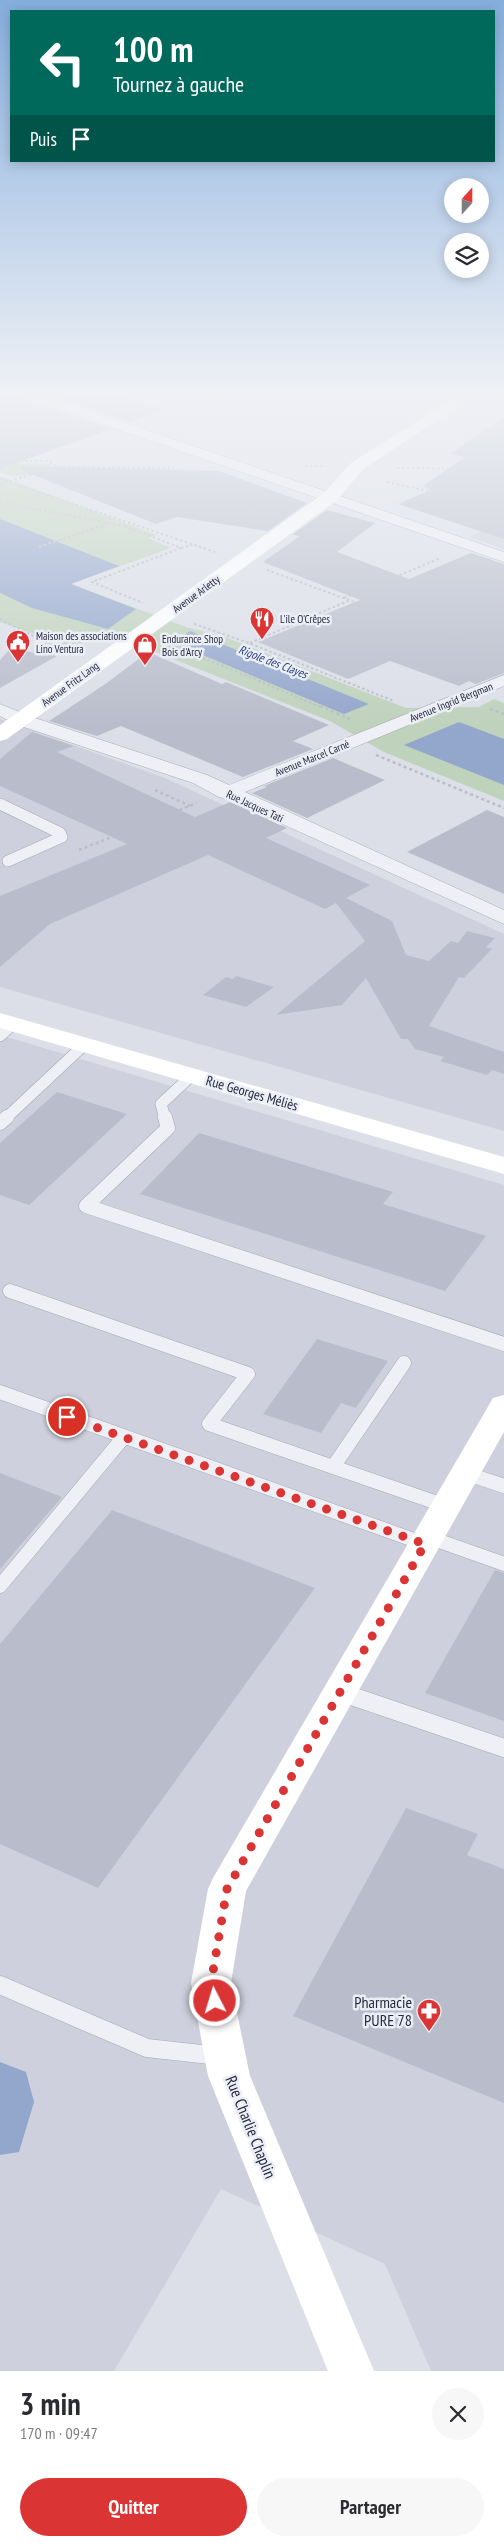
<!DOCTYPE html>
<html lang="fr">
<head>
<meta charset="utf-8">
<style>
  :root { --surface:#fff; --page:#f7f7f7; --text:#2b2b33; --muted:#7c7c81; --accent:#da3534 }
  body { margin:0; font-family:"PT Sans Narrow",sans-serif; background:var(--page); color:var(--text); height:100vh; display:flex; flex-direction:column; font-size:19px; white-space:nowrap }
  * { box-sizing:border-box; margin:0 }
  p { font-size:16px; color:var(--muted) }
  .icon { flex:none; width:28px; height:28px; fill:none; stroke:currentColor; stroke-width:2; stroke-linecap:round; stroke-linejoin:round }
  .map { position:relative; height:2371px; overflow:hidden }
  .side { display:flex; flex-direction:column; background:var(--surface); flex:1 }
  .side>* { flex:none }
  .hud { position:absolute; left:10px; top:10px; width:485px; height:152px; border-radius:0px; box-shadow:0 2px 12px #0003; background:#00695c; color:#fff; overflow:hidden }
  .needle { width:32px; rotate:21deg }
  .tools { position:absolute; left:444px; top:178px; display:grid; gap:10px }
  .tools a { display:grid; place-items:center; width:45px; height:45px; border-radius:50%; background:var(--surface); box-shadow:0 2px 12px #0003; font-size:25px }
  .pin { position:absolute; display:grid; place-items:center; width:42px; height:42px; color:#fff; margin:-21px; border:2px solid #fff; border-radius:50%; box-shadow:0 1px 5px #0007 }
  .me { position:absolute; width:55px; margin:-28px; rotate:355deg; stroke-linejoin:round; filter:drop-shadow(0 0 4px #0008) }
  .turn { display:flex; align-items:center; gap:18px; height:105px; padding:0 20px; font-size:22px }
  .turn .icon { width:65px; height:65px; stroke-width:2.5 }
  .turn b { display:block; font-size:35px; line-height:42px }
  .then { display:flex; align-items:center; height:48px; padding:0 20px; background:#0003; gap:10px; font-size:19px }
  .round { display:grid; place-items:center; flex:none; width:52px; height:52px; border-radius:26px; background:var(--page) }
  .headline { display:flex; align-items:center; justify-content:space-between; height:85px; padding:0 20px }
  h1 { font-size:30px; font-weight:700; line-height:38px }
  .cta { display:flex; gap:10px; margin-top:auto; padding:10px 20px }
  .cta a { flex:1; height:58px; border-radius:30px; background:var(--accent); color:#fff; font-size:20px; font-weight:700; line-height:58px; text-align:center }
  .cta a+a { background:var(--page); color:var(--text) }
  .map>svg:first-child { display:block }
</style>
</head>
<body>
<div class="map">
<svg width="504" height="2371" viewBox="0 0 504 2371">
  <rect width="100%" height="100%" fill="#dcdfe8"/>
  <path fill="#ced1dd" d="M 504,521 L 504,549 L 469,537 Z
    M 0,719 L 165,778 L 504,934 L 504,1131 L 0,987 Z
    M 0,1035 L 504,1185 L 504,2371 L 431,2371 L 385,2264 L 221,2189 L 114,2371 L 0,2371 Z"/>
  <path fill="#bfd2bc" d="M 15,463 L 52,464 C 39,475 14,480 0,472 L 0,466 Z
    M 0,476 L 157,535 L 148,538 L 171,548 L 71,584 L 186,627 L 225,637 L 406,708 L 479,707 L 494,699 L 504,703 L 504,801 L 384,752 L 330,721 L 148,649 L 100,640 L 65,645 L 0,622 Z"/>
  <path fill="#93a6cc" d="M 0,519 L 119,566 L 71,584 L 136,609 L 108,629 L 32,608 L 0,593 Z
    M 190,631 L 369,704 L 344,714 L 174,643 Z
    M 459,722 L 504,739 L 504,785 L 404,745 Z
    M 0,2062 L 26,2072 L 34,2102 L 19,2152 L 0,2155 Z"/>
  <path fill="#b9bdcb" d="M 0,396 L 25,396 L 28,401 L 111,429 L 0,469 Z
    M 53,396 L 122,396 L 165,410 L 130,422 Z
    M 504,417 L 504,539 L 398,504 L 431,490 L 423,486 L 465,457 L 450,454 Z
    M 22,466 L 219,471 L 307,503 L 268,531 L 177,517 L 156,524 L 21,470 Z
    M 327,510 L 375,523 L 337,552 L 409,579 L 471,553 L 504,564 L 504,673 L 476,684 L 469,681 L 459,686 L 390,661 L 348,679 L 258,642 L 360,600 L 263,562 L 300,536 L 292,535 Z
    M 10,649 L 57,656 L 0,688 L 0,660 Z
    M 148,652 L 222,684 L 226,682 L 329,725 L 293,741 L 313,749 L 243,777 L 121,726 L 97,736 L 49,721 L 104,685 Z
    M 32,732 L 74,746 L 57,752 L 195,817 L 230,802 L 287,828 L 266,838 L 370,885 L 346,898 L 392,921 L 406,955 L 429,961 L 451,941 L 458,943 L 467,931 L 495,938 L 486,947 L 492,949 L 464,978 L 459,977 L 429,1026 L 504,1052 L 504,1074 L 492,1070 L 487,1075 L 440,1061 L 444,1057 L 415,1049 L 408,1039 L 401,1039 L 366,978 L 342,1005 L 276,1015 L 365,941 L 336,903 L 325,909 L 208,855 L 50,924 L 0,967 L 0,896 L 127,844 L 0,786 L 0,759 Z
    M 333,758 L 385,780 L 307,818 L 252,793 L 267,787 L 264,786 Z
    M 487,810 L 504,817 L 504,894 L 407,852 Z
    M 236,976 L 274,987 L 246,1007 L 203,995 L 226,977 L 233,979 Z
    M 57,1092 L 127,1114 L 29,1205 L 0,1195 L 0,1143 Z
    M 199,1133 L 393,1192 L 383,1204 L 486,1236 L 445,1291 L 140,1194 Z
    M 317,1339 L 388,1361 L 356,1408 L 341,1403 L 321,1433 L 263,1414 Z
    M 0,1473 L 62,1497 L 0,1569 Z
    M 112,1510 L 315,1588 L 98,1888 L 0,1844 L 0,1644 Z
    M 495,1570 L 504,1573 L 504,1721 L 425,1693 Z
    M 406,1808 L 478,1834 L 467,1855 L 504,1869 L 504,2103 L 293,2016 Z"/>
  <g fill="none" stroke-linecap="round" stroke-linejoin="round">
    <defs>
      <path id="lane-far2" d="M 0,804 L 60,833 L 62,837 L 8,861
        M 0,1036 L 13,1024
        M 6,1118 L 84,1045
        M 165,1118 L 161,1104 L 191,1076"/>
      <path id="lane-far1" d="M 165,1117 L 168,1128 L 86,1206 L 504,1344
        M 0,1123 L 7,1117
        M 10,1291 L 248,1374 L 209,1424 L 446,1506
        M 0,1392 L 425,1544
        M 333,1467 L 404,1363
        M 465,1473 L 504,1486
        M 428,1537 L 504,1564
        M 0,1586 L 123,1438"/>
      <path id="lane" d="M 340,1692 L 504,1748
        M 0,1985 L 147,2048 L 219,2056"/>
      <path id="street" d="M 27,396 L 47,396 L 504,552 L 504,562 L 29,399 Z
        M 504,675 L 504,686 L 245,792 L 504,910 L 504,924 L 227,799 L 219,797 L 193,783 L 15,724 L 0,716 L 0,704 L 29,716 L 207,775 L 229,785 Z"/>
    </defs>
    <use href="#lane-far2" stroke="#a5a9b5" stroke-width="12"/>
    <use href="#lane-far1" stroke="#a5a9b5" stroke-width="15"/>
    <use href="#lane" stroke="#a5a9b5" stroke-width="19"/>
    <use href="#street" stroke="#a5a9b5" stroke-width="1"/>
    <path stroke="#babdc6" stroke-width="2" stroke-dasharray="2.5 2.5" stroke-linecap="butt" d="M 158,416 L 227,396
      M 0,461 L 49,461 L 57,467
      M 305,466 L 326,466
      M 397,468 L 504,469
      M 182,470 L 172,470 L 171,475 L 237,499 L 255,503
      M 143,475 L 153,479 L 151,484 L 165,489
      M 202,477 L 143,497 L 210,521 L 239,500
      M 0,479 L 215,552
      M 387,482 L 428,491
      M 0,484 L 57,467 L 174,468
      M 209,489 L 224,483
      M 143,497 L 129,492 L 151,484
      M 0,502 L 124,526
      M 125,526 L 181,548 L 92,582 L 143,603
      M 39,547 L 107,524
      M 181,548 L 192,545
      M 267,570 L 504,657
      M 344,598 L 441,558
      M 0,619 L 49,644 L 75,651
      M 194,624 L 249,643 L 394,701
      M 166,642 L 323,708
      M 250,643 L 350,600"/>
    <path stroke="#babdc6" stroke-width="2.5" stroke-dasharray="3 3" stroke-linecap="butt" d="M 320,706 L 350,719
      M 490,709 L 504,714
      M 376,755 L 504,808
      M 155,790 L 190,806
      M 79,850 L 197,803"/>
    <use href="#lane-far2" stroke="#eff0f6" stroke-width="11"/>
    <use href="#lane-far1" stroke="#eff0f6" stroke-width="14"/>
    <use href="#lane" stroke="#eff0f6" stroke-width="18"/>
    <use href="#street" fill="#eff0f6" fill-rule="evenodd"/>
    <path fill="#fff" fill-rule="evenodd" d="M 457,396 L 475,396 L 363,469 L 336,501 L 7,739 L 0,741 L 0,725 L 324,493 L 351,463 Z
      M 0,1013 L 504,1157 L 504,1174 L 0,1028 Z
      M 504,1395 L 504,1432 L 246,1891 L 231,1983 L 250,2076 L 374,2371 L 328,2371 L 208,2076 L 191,1983 L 208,1889 L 213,1878 L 489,1405 L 493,1398 Z"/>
  </g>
  <linearGradient id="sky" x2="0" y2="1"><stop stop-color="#86aedd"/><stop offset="0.54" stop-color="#eff1f5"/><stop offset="1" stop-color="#eff1f5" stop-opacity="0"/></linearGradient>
  <rect width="504" height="728" fill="url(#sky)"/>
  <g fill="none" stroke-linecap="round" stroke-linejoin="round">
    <path stroke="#da3534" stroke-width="9" stroke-dasharray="0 16.2" d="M 67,1417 L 425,1544 L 227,1889 L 211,1983 L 215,2001"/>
  </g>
  <defs>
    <symbol id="restaurant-pin" viewBox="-11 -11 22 30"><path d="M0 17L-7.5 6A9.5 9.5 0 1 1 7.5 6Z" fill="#da3534" stroke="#ebeef5"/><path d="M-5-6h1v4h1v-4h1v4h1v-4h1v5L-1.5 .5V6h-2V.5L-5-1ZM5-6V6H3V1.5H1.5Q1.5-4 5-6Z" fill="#fff"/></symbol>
    <symbol id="civic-pin" viewBox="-11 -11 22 30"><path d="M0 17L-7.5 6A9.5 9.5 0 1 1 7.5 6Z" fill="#da3534" stroke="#ebeef5"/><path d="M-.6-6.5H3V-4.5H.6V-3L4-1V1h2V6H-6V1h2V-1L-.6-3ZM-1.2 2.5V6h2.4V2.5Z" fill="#fff"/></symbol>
    <symbol id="shop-pin" viewBox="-11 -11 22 30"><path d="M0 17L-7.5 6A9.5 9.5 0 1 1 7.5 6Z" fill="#da3534" stroke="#ebeef5"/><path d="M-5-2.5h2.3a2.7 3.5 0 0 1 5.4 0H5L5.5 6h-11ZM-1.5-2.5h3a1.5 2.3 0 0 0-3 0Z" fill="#fff"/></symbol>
    <symbol id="pharmacy-pin" viewBox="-11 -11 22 30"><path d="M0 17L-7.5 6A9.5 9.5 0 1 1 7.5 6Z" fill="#da3534" stroke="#ebeef5"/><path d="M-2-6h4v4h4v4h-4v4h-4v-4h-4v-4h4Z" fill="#fff"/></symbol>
  </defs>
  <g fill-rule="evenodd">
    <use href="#restaurant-pin" x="248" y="605" width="28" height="38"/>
    <use href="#civic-pin" x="4" y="628" width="28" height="38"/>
    <use href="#shop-pin" x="131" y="631" width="28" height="38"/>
    <use href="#pharmacy-pin" x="415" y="1997" width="28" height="38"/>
  </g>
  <g text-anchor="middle" stroke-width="5" stroke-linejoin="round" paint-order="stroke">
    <g font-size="11" fill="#252a3f" stroke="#ebeef5">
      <text transform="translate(196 594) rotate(-36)" y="4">Avenue Arletty</text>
      <text transform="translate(70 684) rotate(-36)" y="4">Avenue Fritz Lang</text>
      <text transform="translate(451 702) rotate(-22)" y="4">Avenue Ingrid Bergman</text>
      <text transform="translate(312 758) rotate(-22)" y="4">Avenue Marcel Carné</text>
      <text transform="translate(255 806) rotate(25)" y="4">Rue Jacques Tati</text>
    </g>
    <g font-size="11" fill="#252a3f" stroke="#ebeef5" text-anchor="start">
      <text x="280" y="623">L'ile O'Crêpes</text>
      <text x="36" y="640">Maison des associations<tspan x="36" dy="13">Lino Ventura</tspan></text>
      <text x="162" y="643">Endurance Shop<tspan x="162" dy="13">Bois d'Arcy</tspan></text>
    </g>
    <g font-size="12" font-style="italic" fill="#2b4176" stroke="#ebeef5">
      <text transform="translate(273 662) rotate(21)" y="4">Rigole des Clayes</text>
    </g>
    <g font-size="14" fill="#252a3f" stroke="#ebeef5">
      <text transform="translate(252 1093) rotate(16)" y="5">Rue Georges Méliès</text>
    </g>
    <g font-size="16" fill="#252a3f" stroke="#ebeef5" text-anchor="end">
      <text x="412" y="2008">Pharmacie<tspan x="412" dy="18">PURE 78</tspan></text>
    </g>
    <g font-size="16" fill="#252a3f" stroke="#ebeef5">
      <text transform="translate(251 2127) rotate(68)" y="6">Rue Charlie Chaplin</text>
    </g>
  </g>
</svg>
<div class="tools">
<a><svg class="needle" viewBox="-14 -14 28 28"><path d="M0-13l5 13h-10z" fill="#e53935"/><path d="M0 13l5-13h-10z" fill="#7c7c81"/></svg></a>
<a><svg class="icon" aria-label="layers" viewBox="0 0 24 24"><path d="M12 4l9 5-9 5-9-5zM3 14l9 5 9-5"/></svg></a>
</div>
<div class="pin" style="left:67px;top:1417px;background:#d93025"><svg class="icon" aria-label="arrive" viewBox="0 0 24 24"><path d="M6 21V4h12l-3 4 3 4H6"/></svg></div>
<svg class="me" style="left:215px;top:2001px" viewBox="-20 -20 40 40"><circle r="17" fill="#da3534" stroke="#fff" stroke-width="3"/><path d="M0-11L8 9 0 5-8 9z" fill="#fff"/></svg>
<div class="hud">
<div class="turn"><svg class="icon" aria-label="left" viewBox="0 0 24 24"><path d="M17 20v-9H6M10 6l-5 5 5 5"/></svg><div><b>100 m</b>Tournez à gauche</div></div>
<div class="then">Puis<svg class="icon" aria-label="arrive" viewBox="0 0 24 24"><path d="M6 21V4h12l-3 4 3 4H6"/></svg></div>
</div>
</div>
<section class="side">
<div class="headline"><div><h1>3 min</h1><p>170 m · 09:47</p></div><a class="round"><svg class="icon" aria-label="close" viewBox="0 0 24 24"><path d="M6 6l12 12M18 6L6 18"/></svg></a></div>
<div class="cta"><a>Quitter</a><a>Partager</a></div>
</section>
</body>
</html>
